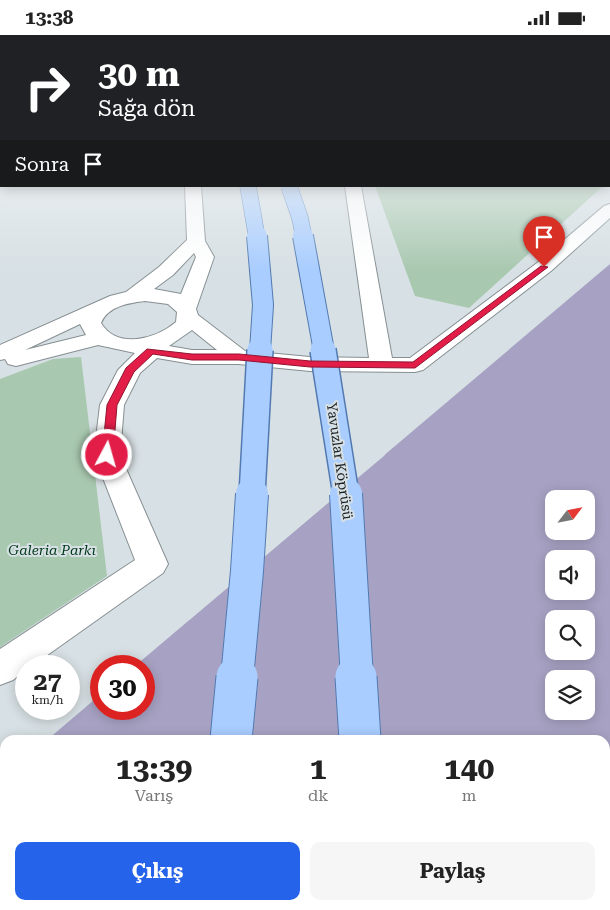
<!DOCTYPE html>
<html lang="tr">
<head>
<meta charset="utf-8">
<style>
  :root { --surface:#fff; --page:#f6f6f6; --text:#222; --muted:#767676; --accent:#2563eb }
  body { margin:0; font-family:"Roboto Serif",serif; background:var(--page); color:var(--text); height:100vh; display:flex; flex-direction:column; font-size:19px; white-space:nowrap }
  * { box-sizing:border-box; margin:0 }
  p { font-size:16px; color:var(--muted) }
  .icon { flex:none; width:28px; height:28px; fill:none; stroke:currentColor; stroke-width:2; stroke-linecap:round; stroke-linejoin:round }
  .map { position:relative; flex:1; overflow:hidden }
  .side { position:absolute; left:0px; top:700px; width:610px; height:175px; display:flex; flex-direction:column; background:var(--surface); border-radius:15px 15px 0 0; box-shadow:0 2px 12px #0003 }
  .side>* { flex:none }
  .banner { position:absolute; left:0px; top:0px; width:610px; height:152px; box-shadow:0 2px 12px #0003; background:#202124; color:#fff; overflow:hidden }
  .needle { width:32px; rotate:58deg }
  .tools { position:absolute; left:545px; top:455px; display:grid; gap:10px }
  .tools a { display:grid; place-items:center; width:50px; height:50px; border-radius:10px; background:var(--surface); box-shadow:0 2px 12px #0003; font-size:25px }
  .speed { position:absolute; left:15px; top:620px; display:flex; gap:10px; font-size:25px; font-weight:700; text-align:center }
  .speed>* { display:grid; place-content:center; width:65px; height:65px; border-radius:50%; background:var(--surface); box-shadow:0 2px 12px #0003; line-height:1 }
  .speed small { font-size:12px; font-weight:400 }
  .speed .limit { border:8px solid #d22; background:#fff; color:#111 }
  .pin { position:absolute; display:grid; place-items:center; width:42px; height:42px; color:#fff; margin:-51px -21px; border-radius:50% 50% 50% 0; rotate:-45deg; box-shadow:0 0 5px #0007 }
  .pin .icon { rotate:45deg }
  .me { position:absolute; width:55px; margin:-28px; rotate:6deg; stroke-linejoin:round; filter:drop-shadow(0 0 4px #0008) }
  .turn { display:flex; align-items:center; gap:18px; height:105px; padding:0 15px; font-size:22px }
  .turn .icon { width:65px; height:65px; stroke-width:2.5 }
  .turn b { display:block; font-size:35px; line-height:42px }
  .then { display:flex; align-items:center; height:48px; padding:0 15px; background:#0003; gap:10px; font-size:19px }
  .eta { display:flex; justify-content:space-evenly; align-items:center; height:85px; text-align:center }
  .eta b { font-size:30px; font-weight:700; line-height:35px }
  .cta { display:flex; gap:10px; margin-top:auto; padding:10px 15px }
  .cta a { flex:1; height:58px; border-radius:10px; background:var(--accent); color:#fff; font-size:20px; font-weight:700; line-height:58px; text-align:center }
  .cta a+a { background:var(--page); color:var(--text) }
  .status { display:flex; justify-content:space-between; align-items:center; height:35px; padding:0 25px; background:var(--surface); direction:ltr }
  .status svg { height:14px; fill:currentColor }
  .map>svg:first-child { display:block }
</style>
</head>
<body>
<div class="status"><b>13:38</b><svg viewBox="0 0 49 12"><path d="M0 12V9h3v3zM5 12V6h3v6zM10 12V3h3v9zM15 12V0h3v12zM26 1h20v11H26zM47 4h2v5h-2z"/></svg></div>
<div class="map">
<svg width="610" height="875" viewBox="0 0 610 875">
  <rect width="100%" height="100%" fill="#d7e0e4"/>
  <path fill="#a9c8b0" d="M 375,151 L 603,151 L 469,273 L 415,261 Z
    M 81,322 L 107,541 L 0,612 L 0,344 L 53,324 Z"/>
  <path fill="#a7a2c3" fill-rule="evenodd" d="M 610,229 L 610,875 L 0,875 L 0,745 L 5,741 L 5,870 L 605,870 L 605,705 L 47,705 L 101,659 L 101,674 L 144,674 L 144,631 L 135,631 ZM 554,464 L 586,464 L 586,496 L 554,496 ZM 554,524 L 586,524 L 586,556 L 554,556 ZM 554,584 L 586,584 L 586,616 L 554,616 ZM 554,644 L 586,644 L 586,676 L 554,676 Z"/>
  <path fill="#d7e0e4" d="M 384,417 L 385,420 L 188,586 L 189,583 Z"/>
  <g fill="none" stroke-linecap="round" stroke-linejoin="round">
    <defs>
      <path id="minor" d="M 0,123 L 1,123 L 1,131 L 0,131 Z
        M 185,151 L 201,151 L 205,206 L 214,222 L 196,274 L 198,280 L 245,316 L 310,322 L 369,323 L 345,151 L 361,151 L 392,323 L 410,323 L 537,228 L 604,171 L 610,169 L 610,183 L 551,236 L 423,335 L 415,337 L 310,336 L 239,329 L 192,329 L 157,323 L 140,338 L 124,370 L 120,420 L 168,529 L 163,538 L 32,631 L 26,631 L 26,635 L 13,645 L 0,650 L 0,614 L 135,525 L 94,420 L 100,370 L 118,335 L 135,318 L 98,310 L 16,331 L 8,329 L 5,324 L 0,325 L 0,310 L 110,261 L 126,257 L 159,232 L 187,205 ZM 194,218 L 196,222 L 181,259 L 154,254 L 173,240 ZM 145,266 L 168,269 L 177,277 L 176,287 C 156,304 117,315 101,288 C 108,271 129,268 145,266 ZM 80,289 L 86,300 L 25,315 ZM 192,295 L 217,315 L 192,315 L 169,311 Z"/>
      <path id="major" d="M 193,870 L 239,870 L 238,875 L 192,875 Z
        M 345,870 L 391,870 L 391,875 L 345,875 Z"/>
    </defs>
    <use href="#minor" stroke="#868f92" stroke-width="2"/>
    <use href="#major" stroke="#527ab1" stroke-width="2"/>
    <use href="#minor" fill="#fff" fill-rule="evenodd"/>
    <use href="#major" fill="#a9cdff" fill-rule="evenodd"/>
    <defs>
      <path id="major-bridge-far4" d="M 248,151 L 257,203
        M 289,151 L 300,183 L 304,203"/>
      <path id="major-bridge-far3" d="M 257,201 L 263,270 L 260,316
        M 303,201 L 324,316"/>
      <path id="major-bridge-far2" d="M 323,315 L 346,460
        M 252,460 L 260,315"/>
      <path id="major-bridge-far1" d="M 346,459 L 357,643
        M 237,643 L 247,536 L 252,459"/>
      <path id="major-bridge" d="M 356,642 L 360,705
        M 231,705 L 237,642"/>
    </defs>
    <use href="#major-bridge-far4" stroke="#527ab1" stroke-width="17" stroke-linecap="butt"/>
    <use href="#major-bridge-far3" stroke="#527ab1" stroke-width="22" stroke-linecap="butt"/>
    <use href="#major-bridge-far2" stroke="#527ab1" stroke-width="28" stroke-linecap="butt"/>
    <use href="#major-bridge-far1" stroke="#527ab1" stroke-width="34" stroke-linecap="butt"/>
    <use href="#major-bridge" stroke="#527ab1" stroke-width="43" stroke-linecap="butt"/>
    <use href="#major-bridge-far4" stroke="#a9cdff" stroke-width="16"/>
    <use href="#major-bridge-far3" stroke="#a9cdff" stroke-width="20"/>
    <use href="#major-bridge-far2" stroke="#a9cdff" stroke-width="25"/>
    <use href="#major-bridge-far1" stroke="#a9cdff" stroke-width="32"/>
    <use href="#major-bridge" stroke="#a9cdff" stroke-width="41"/>
  </g>
  <linearGradient id="sky" x2="0" y2="1"><stop stop-color="#8eadd9"/><stop offset="0.48" stop-color="#edf1f3"/><stop offset="1" stop-color="#edf1f3" stop-opacity="0"/></linearGradient>
  <rect width="610" height="235" fill="url(#sky)"/>
  <path fill="#e11d48" stroke="#92132f" d="M 541,231 L 548,232 L 415,333 L 310,332 L 239,325 L 192,325 L 153,319 L 134,337 L 117,370 L 113,420 L 107,424 L 102,420 L 107,370 L 126,333 L 147,314 L 192,319 L 239,319 L 310,326 L 413,327 Z"/>
  <g text-anchor="middle" stroke-width="4" stroke-linejoin="round" paint-order="stroke">
    <g font-size="14" fill="#1b1e20" stroke="#d7e0e4">
      <text transform="translate(340 426) rotate(82)" y="5">Yavuzlar Köprüsü</text>
    </g>
    <g font-size="14" font-style="italic" fill="#003718" stroke="#d7e0e4">
      <text x="52" y="520">Galeria Parkı</text>
    </g>
  </g>
</svg>
<div class="tools">
<a><svg class="needle" viewBox="-14 -14 28 28"><path d="M0-13l5 13h-10z" fill="#e53935"/><path d="M0 13l5-13h-10z" fill="#767676"/></svg></a>
<a><svg class="icon" aria-label="sound" viewBox="0 0 24 24"><path d="M4 9h4l5-4v14l-5-4H4zM17 9q2 3 0 6"/></svg></a>
<a><svg class="icon" aria-label="search" viewBox="0 0 24 24"><circle cx="10" cy="10" r="6"/><path d="M15 15l6 6"/></svg></a>
<a><svg class="icon" aria-label="layers" viewBox="0 0 24 24"><path d="M12 4l9 5-9 5-9-5zM3 14l9 5 9-5"/></svg></a>
</div>
<div class="speed"><div>27<small>km/h</small></div><div class="limit">30</div></div>
<div class="pin" style="left:544px;top:232px;background:#d93025"><svg class="icon" aria-label="arrive" viewBox="0 0 24 24"><path d="M6 21V4h12l-3 4 3 4H6"/></svg></div>
<svg class="me" style="left:107px;top:420px" viewBox="-20 -20 40 40"><circle r="17" fill="#e11d48" stroke="#fff" stroke-width="3"/><path d="M0-11L8 9 0 5-8 9z" fill="#fff"/></svg>
<div class="banner">
<div class="turn"><svg class="icon" aria-label="right" viewBox="0 0 24 24"><path d="M7 20v-9h11M14 6l5 5-5 5"/></svg><div><b>30 m</b>Sağa dön</div></div>
<div class="then">Sonra<svg class="icon" aria-label="arrive" viewBox="0 0 24 24"><path d="M6 21V4h12l-3 4 3 4H6"/></svg></div>
</div>
<section class="side">
<div class="eta">
<div><b>13:39</b><p>Varış</p></div>
<div><b>1</b><p>dk</p></div>
<div><b>140</b><p>m</p></div>
</div>
<div class="cta"><a>Çıkış</a><a>Paylaş</a></div>
</section>
</div>
</body>
</html>
